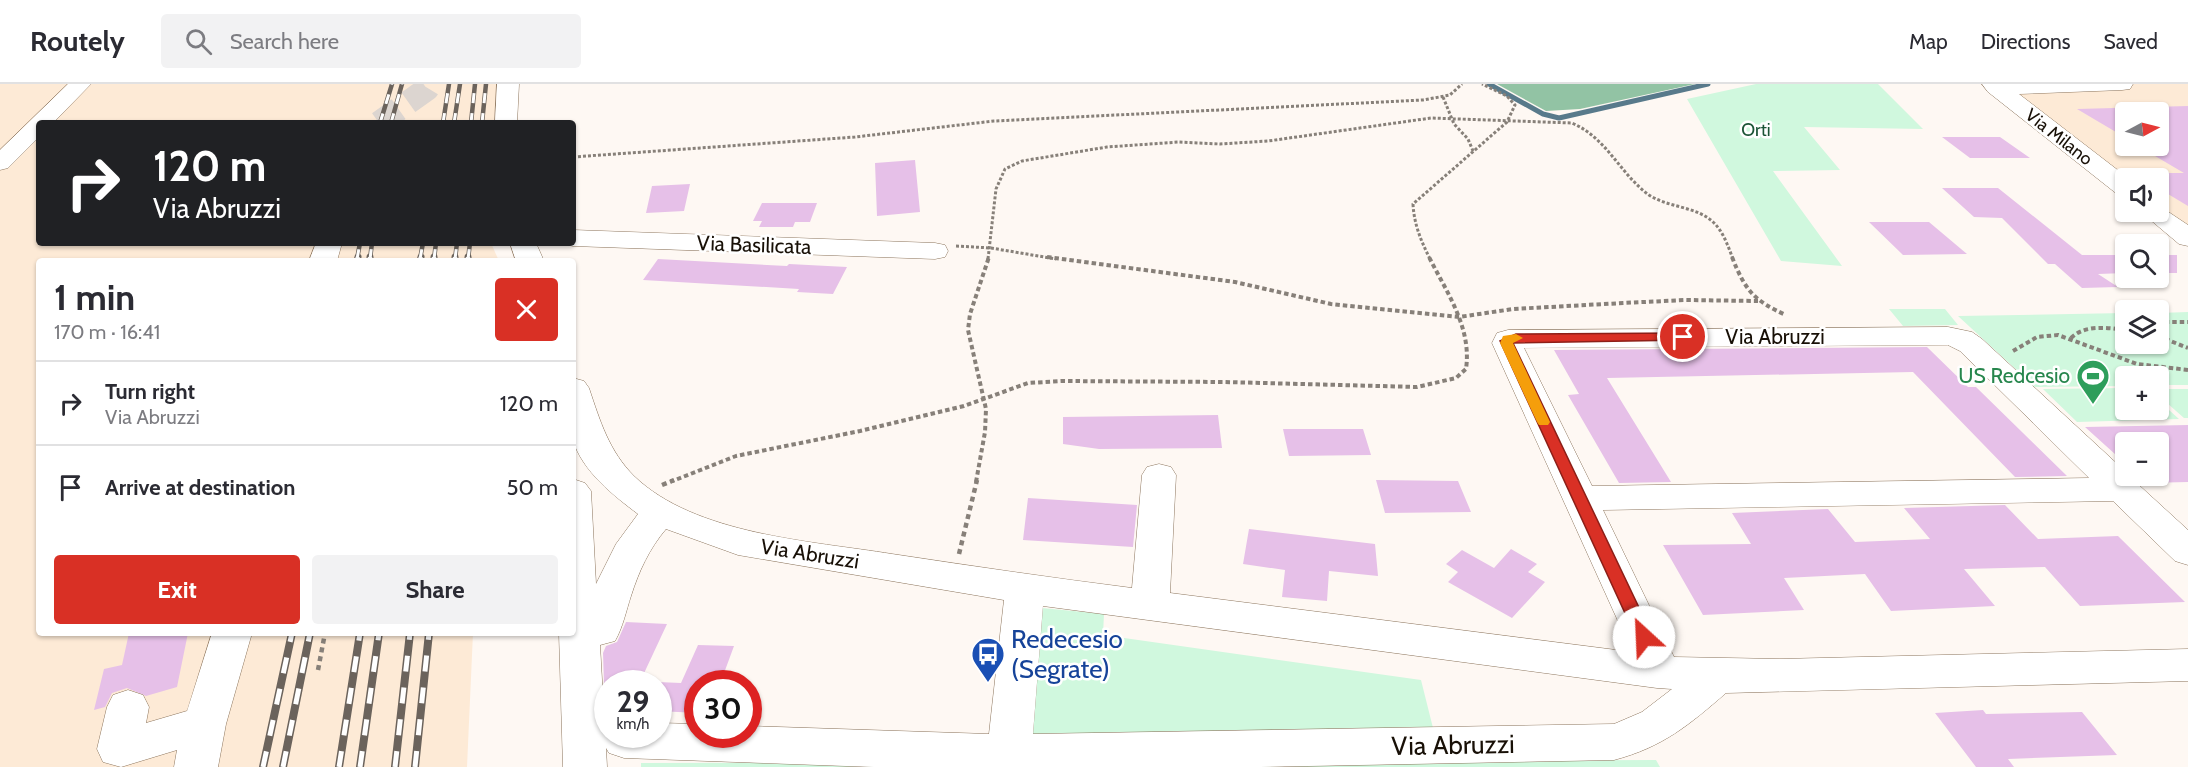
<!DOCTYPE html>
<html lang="en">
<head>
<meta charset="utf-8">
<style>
  :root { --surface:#fff; --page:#f2f2f3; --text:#2b2b33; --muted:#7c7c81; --line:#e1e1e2; --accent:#d93025 }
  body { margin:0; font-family:Cabin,sans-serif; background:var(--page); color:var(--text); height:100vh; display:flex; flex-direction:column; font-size:22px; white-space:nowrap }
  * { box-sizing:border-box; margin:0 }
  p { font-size:20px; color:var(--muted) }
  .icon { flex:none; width:33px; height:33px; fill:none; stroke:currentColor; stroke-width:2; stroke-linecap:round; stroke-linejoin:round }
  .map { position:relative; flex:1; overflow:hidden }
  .sheet { position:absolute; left:36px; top:174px; width:540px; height:378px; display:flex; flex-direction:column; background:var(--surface); border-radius:6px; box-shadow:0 2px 4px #0004 }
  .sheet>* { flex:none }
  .guide { position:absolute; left:36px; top:36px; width:540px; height:126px; border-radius:6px; box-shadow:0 2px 4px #0004; background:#202124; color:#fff; overflow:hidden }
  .needle { width:39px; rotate:83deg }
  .controls { position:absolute; left:2115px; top:18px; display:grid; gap:12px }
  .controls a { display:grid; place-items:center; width:54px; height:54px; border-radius:6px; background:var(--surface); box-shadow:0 2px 4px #0004; font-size:30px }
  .speed { position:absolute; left:594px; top:586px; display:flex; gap:12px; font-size:30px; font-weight:700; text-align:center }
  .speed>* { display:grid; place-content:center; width:78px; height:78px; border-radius:50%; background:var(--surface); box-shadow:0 2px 4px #0004; line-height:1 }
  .speed small { font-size:15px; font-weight:400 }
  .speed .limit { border:9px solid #d22; background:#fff; color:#111 }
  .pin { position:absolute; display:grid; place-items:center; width:51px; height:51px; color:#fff; margin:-26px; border:3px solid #fff; border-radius:50%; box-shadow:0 2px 6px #0007 }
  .me { position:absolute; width:66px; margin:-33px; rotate:335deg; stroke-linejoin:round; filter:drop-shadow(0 0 4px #0008) }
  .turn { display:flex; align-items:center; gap:21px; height:126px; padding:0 18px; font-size:27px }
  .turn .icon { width:78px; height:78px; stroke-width:2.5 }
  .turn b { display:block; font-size:42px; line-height:51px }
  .round { display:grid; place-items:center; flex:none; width:63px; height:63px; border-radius:6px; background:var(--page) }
  .summary { display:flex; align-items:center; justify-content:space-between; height:102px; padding:0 18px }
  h1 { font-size:36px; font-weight:700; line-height:45px }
  .cta { display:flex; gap:12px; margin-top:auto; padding:12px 18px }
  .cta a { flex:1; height:69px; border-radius:6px; background:var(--accent); color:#fff; font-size:24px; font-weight:700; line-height:69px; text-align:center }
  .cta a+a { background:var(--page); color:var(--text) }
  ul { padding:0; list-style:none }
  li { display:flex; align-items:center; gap:18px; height:84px; padding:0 18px; border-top:2px solid var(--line) }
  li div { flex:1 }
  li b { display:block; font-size:22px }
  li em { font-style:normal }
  header { display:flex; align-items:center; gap:36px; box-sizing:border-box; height:84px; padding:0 30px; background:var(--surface); border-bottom:2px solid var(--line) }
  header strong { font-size:28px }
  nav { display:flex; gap:33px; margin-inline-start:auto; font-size:21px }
  .search { width:420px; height:54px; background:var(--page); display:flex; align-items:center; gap:15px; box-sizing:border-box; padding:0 21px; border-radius:6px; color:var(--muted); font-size:22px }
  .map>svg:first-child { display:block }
</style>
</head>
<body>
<header>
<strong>Routely</strong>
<div class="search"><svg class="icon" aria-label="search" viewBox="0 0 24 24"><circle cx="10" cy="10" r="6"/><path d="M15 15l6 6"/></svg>Search here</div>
<nav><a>Map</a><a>Directions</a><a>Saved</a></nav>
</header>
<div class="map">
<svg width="2188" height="683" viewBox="0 0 2188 683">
  <rect width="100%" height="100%" fill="#fef8f3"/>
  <path fill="#fdead6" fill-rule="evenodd" d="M 0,0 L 497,0 L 494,39 L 39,39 L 39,159 L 491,159 L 499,177 L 39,177 L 39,549 L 473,549 L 467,683 L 0,683 Z
    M 1993,0 L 2188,0 L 2188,155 L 2153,128 L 2158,128 L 2158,94 L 2126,94 ZM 2126,28 L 2158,28 L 2158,62 L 2126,62 Z"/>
  <path fill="#d0f8de" d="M 1756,0 L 1878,0 L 1923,45 L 1804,43 L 1840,86 L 1773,87 L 1842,182 L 1781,177 L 1687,15 Z
    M 1889,225 L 1945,225 L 1958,241 L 1903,242 Z
    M 2188,228 L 2188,301 L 2159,301 L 2158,292 L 2126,292 L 2125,302 L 2035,303 L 1958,232 L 2125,229 L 2126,260 L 2158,260 L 2159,229 Z
    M 2125,304 L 2126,326 L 2158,326 L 2159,317 L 2179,335 L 2077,338 L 2043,305 Z
    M 2159,305 L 2188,305 L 2188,334 L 2184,334 L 2159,312 Z
    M 1042,524 L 1104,530 L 1103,551 L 1421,596 L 1435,652 L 1023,651 Z
    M 1656,676 L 1660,683 L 641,683 L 641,679 Z"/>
  <path fill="#92c3a4" d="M 1497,0 L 1695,0 L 1580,25 L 1546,27 Z"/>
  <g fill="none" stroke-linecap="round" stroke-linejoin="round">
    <path stroke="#587a8b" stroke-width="5" d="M 1489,0 L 1543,30 L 1559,34 L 1708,0"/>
  </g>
  <path fill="#e6c0e8" d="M 2188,22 L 2188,122 L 2158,104 L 2158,89 L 2184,89 L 2138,62 L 2158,62 L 2158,28 L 2126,28 L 2126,54 L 2077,25 Z
    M 1942,53 L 2000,53 L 2030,74 L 1970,74 Z
    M 915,76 L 920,128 L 877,132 L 875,79 Z
    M 690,100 L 684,127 L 646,129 L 652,102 Z
    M 1942,104 L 1998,104 L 2082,171 L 2126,171 L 2126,189 L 2098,190 L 2118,203 L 2082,204 L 2055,180 L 2048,180 L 2002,134 L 1974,133 Z
    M 762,119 L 817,119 L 810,138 L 795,138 L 793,143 L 759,143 L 762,137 L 753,137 Z
    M 1869,138 L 1929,138 L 1967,170 L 1903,171 Z
    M 2158,171 L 2177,171 L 2177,189 L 2158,189 Z
    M 658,175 L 787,182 L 789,180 L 847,183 L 833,210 L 797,208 L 799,205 L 643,196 Z
    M 1927,263 L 1968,303 L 1976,303 L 2067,392 L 2015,393 L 1913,288 L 1607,294 L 1671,398 L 1619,399 L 1568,311 L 1579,310 L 1554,266 Z
    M 1218,331 L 1222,364 L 1099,365 L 1063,360 L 1063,333 Z
    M 2188,341 L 2188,398 L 2146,399 L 2138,392 L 2158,392 L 2158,358 L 2126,358 L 2126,380 L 2085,343 Z
    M 1283,345 L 1363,345 L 1371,371 L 1289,372 Z
    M 1376,396 L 1458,397 L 1471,428 L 1385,429 Z
    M 1028,414 L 1137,421 L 1133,463 L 1023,456 Z
    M 2005,421 L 2038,455 L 2118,452 L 2185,518 L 2080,522 L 2045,483 L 1964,485 L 1995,522 L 1891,527 L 1865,490 L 1784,494 L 1804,526 L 1703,531 L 1663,461 L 1751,460 L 1732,429 L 1828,425 L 1855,458 L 1930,455 L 1904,424 Z
    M 1249,445 L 1375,460 L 1378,492 L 1329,487 L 1327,517 L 1282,513 L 1285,486 L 1243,480 Z
    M 1511,465 L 1537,480 L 1528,488 L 1545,498 L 1512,534 L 1448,498 L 1458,488 L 1446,480 L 1462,466 L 1494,484 Z
    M 626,538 L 667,540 L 639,600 L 604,600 L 603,569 L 606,562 L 617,558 Z
    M 129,549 L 188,549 L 177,603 L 146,612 L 127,604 L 112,609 L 105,623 L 94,626 L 104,585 L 122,581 Z
    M 698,561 L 734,562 L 720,600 L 698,600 L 698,629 L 658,627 L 658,598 L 681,599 Z
    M 1983,626 L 1986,630 L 2082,628 L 2117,671 L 2008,675 L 2014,683 L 1976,683 L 1935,629 Z"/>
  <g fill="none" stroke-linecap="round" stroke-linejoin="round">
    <path stroke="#dcd5d0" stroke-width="24" stroke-dasharray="24 12" stroke-linecap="butt" d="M 379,39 L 427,5 L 430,0"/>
    <defs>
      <path id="minor" d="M 68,0 L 91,0 L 53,39 L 39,39 L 39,53 L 8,84 L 0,86 L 0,66 Z
        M 497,0 L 519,0 L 517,39 L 495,39 Z
        M 1982,0 L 2133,0 L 2130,5 L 2122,6 L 2019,10 L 2128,94 L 2126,94 L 2126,112 L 2117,110 L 1988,8 Z
        M 2158,121 L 2188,141 L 2188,162 L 2179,160 L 2141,128 L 2158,128 Z
        M 573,146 L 935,159 L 945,161 L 948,167 L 945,173 L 935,175 L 573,162 L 564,160 L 573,159 Z
        M 316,159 L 342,159 L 337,177 L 309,177 Z
        M 510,159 L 536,159 L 544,177 L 516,177 Z
        M 1948,243 L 1972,248 L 1982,255 L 2126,388 L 2126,392 L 2129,392 L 2188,446 L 2188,481 L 2175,477 L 2113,417 L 1603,426 L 1674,573 L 1780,575 L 2188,565 L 2188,597 L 1726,609 C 1689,641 1663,663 1614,676 L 1260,683 L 874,683 L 624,674 L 609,669 L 606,664 L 607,683 L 563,683 L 559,549 L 573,549 L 573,395 L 585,399 L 591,407 L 596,500 L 616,460 L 638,430 C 614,412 582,387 573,356 C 570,343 573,310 573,294 L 584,297 L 589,304 C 600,337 609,367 634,392 C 695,451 812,457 892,470 C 972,482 1052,494 1132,504 L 1142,391 L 1147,383 L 1159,380 L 1171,383 L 1176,391 L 1170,509 L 1632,568 L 1492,259 L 1497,249 L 1508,246 ZM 1948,261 L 1960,267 L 2089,394 L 1592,402 L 1524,264 ZM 666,445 L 738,471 L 1004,516 L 989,650 L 748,642 L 748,651 L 698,651 L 698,640 L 658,639 L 658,651 L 608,651 L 608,645 L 605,649 L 600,561 L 615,557 C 623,543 626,527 631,512 C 639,487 649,465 666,445 ZM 1043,522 L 1657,604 L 1672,605 L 1642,628 L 1614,640 L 1033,650 Z
        M 212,549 L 252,549 L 226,640 L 218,683 L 174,683 L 177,666 L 121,683 L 103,678 L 97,665 L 107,623 L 113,611 L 128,606 L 143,611 L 149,623 L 146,639 L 187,627 Z"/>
    </defs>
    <use href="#minor" stroke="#8d765e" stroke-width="1"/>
    <path stroke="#878079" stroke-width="3" stroke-dasharray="3 2" stroke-linecap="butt" d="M 1443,13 L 1454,40 L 1468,55 L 1473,67
      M 573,73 L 855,53 L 994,37 L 1423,16 L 1450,11 L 1462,0
      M 956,162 L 991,164 L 1056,175
      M 988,175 L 996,105 L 1005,85 L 1022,77 L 1107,63 L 1179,58 L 1220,60 L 1268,57 L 1431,34 L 1572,39 C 1607,54 1620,90 1649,111 C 1669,124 1696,122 1713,138 C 1723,147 1728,162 1733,175
      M 1430,175 C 1421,157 1414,140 1413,120 L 1507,38 L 1515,21 L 1507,12 L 1482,0"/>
    <path stroke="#878079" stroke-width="4" stroke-dasharray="4.5 3" stroke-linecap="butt" d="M 1047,173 L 1235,198 L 1331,220 L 1459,233 L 1513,225 L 1623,219 L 1685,216 L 1758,217
      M 1732,173 C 1745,206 1754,217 1786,231
      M 2158,242 L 2168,238 L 2188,238
      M 2158,252 L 2188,264
      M 2071,254 C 2085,240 2108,244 2126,246
      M 2013,267 L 2037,253 L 2058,251 L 2137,280 L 2188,286
      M 670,398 L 736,372 L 860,347 L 964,322 L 1028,299 L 1062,297 L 1225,298 L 1417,303 L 1456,294 L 1466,285 C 1472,244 1447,209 1429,173
      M 976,398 L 985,348 L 986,325 L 968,246 L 970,230 L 989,173"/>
    <path stroke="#878079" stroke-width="4.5" stroke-dasharray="5 4" stroke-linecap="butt" d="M 662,401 L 674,396
      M 959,470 L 977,396
      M 318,586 L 325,549"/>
    <use href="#minor" fill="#fff" fill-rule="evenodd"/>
    <defs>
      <path id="rail-far2" d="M 380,39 L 392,0
        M 391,39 L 402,0
        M 443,39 L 449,0
        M 454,39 L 460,0
        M 471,39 L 475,0
        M 482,39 L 486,0
        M 357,175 L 360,159
        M 370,175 L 372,159
        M 420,175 L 423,159
        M 434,175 L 436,159
        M 455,175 L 457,159
        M 468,175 L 470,159"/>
      <path id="rail-far1" d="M 357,177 L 358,173
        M 370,177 L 370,173
        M 420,177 L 421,173
        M 434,177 L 434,173
        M 455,177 L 455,173
        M 468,177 L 468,173"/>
      <path id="rail" d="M 263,683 L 292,549
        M 283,683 L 310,549
        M 339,683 L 360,549
        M 360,683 L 379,549
        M 395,683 L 410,549
        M 415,683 L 429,549"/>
    </defs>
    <use href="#rail-far2" stroke="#6b635c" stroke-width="4.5"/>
    <use href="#rail-far1" stroke="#6b635c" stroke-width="7"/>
    <use href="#rail" stroke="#6b635c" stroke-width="8"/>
    <use href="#rail-far2" stroke="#fff" stroke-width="3" stroke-dasharray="10" stroke-linecap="butt"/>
    <use href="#rail-far1" stroke="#fff" stroke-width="4.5" stroke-dasharray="13" stroke-linecap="butt"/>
    <use href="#rail" stroke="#fff" stroke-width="5" stroke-dasharray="16" stroke-linecap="butt"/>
  </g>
  <path fill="#d93025" stroke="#8d1f18" stroke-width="1.5" d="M 1683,249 L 1689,253 L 1688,256 L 1513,259 L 1653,553 L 1650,557 L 1644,559 L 1639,557 L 1636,553 L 1500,257 L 1516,250 Z"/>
  <path fill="#f59e0b" d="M 1516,250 L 1523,254 L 1513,259 L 1550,338 L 1548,341 L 1539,341 L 1537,338 L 1500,259 L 1503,252 Z"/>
  <defs>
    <symbol id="stadium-pin" viewBox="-11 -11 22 30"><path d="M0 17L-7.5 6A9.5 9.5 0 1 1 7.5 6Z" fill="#2e9e5b" stroke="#fff"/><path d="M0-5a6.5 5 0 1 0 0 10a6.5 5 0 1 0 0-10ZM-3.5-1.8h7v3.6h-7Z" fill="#fff"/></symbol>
    <symbol id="bus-pin" viewBox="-11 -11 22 30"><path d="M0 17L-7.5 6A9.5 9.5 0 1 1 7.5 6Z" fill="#1a4fb4" stroke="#fff"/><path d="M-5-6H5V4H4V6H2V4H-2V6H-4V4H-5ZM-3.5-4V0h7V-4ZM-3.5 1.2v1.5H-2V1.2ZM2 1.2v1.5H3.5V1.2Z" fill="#fff"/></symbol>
  </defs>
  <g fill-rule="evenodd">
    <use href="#stadium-pin" x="2074" y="273" width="38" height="52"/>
    <use href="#bus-pin" x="969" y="551" width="38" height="52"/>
  </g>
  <g text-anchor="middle" stroke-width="5" stroke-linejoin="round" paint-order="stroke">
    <g font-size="18" fill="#1b5436" stroke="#fff">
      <text x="1756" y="52">Orti</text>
    </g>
    <g font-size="18" fill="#181007" stroke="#fff">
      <text transform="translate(2059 53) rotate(38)" y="6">Via Milano</text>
    </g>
    <g font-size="21" fill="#181007" stroke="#fff">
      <text transform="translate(754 161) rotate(2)" y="7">Via Basilicata</text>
      <text x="1775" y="260">Via Abruzzi</text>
      <text transform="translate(810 470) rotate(9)" y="7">Via Abruzzi</text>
    </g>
    <g font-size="21" fill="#27864d" stroke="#fff" text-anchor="end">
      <text x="2070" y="299">US Redcesio</text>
    </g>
    <g font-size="26" fill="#164399" stroke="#fff" text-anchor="start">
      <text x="1011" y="564">Redecesio<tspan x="1011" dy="30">(Segrate)</tspan></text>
    </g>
    <g font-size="26" fill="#181007" stroke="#fff">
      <text transform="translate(1453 661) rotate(-1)" y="9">Via Abruzzi</text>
    </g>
  </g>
</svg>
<div class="controls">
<a><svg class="needle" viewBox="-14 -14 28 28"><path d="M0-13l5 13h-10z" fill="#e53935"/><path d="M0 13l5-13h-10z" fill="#7c7c81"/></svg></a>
<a><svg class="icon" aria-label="sound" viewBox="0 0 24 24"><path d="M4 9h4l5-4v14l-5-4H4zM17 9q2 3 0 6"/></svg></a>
<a><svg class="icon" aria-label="search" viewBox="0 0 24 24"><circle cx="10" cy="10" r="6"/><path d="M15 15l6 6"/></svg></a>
<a><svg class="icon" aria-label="layers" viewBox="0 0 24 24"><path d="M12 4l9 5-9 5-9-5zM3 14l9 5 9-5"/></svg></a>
<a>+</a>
<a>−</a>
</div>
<div class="speed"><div>29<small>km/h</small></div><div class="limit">30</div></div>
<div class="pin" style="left:1683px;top:253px;background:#d93025"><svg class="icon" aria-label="arrive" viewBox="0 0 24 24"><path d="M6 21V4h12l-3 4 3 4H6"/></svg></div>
<svg class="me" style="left:1644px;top:553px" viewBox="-20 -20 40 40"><circle r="19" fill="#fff"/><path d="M0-13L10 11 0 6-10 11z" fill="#d93025"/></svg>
<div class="guide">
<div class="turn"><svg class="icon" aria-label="right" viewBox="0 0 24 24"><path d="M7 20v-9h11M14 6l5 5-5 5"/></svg><div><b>120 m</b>Via Abruzzi</div></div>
</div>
<section class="sheet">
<div class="summary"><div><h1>1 min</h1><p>170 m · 16:41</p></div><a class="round" style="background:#d93025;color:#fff"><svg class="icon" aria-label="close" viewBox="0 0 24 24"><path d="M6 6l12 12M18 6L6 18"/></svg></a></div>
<ul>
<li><svg class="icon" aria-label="right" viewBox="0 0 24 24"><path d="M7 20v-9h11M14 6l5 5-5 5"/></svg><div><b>Turn right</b><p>Via Abruzzi</p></div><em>120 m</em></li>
<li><svg class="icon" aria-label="arrive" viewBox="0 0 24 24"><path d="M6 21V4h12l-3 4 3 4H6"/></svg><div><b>Arrive at destination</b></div><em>50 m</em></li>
</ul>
<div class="cta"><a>Exit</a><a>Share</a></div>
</section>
</div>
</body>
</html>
